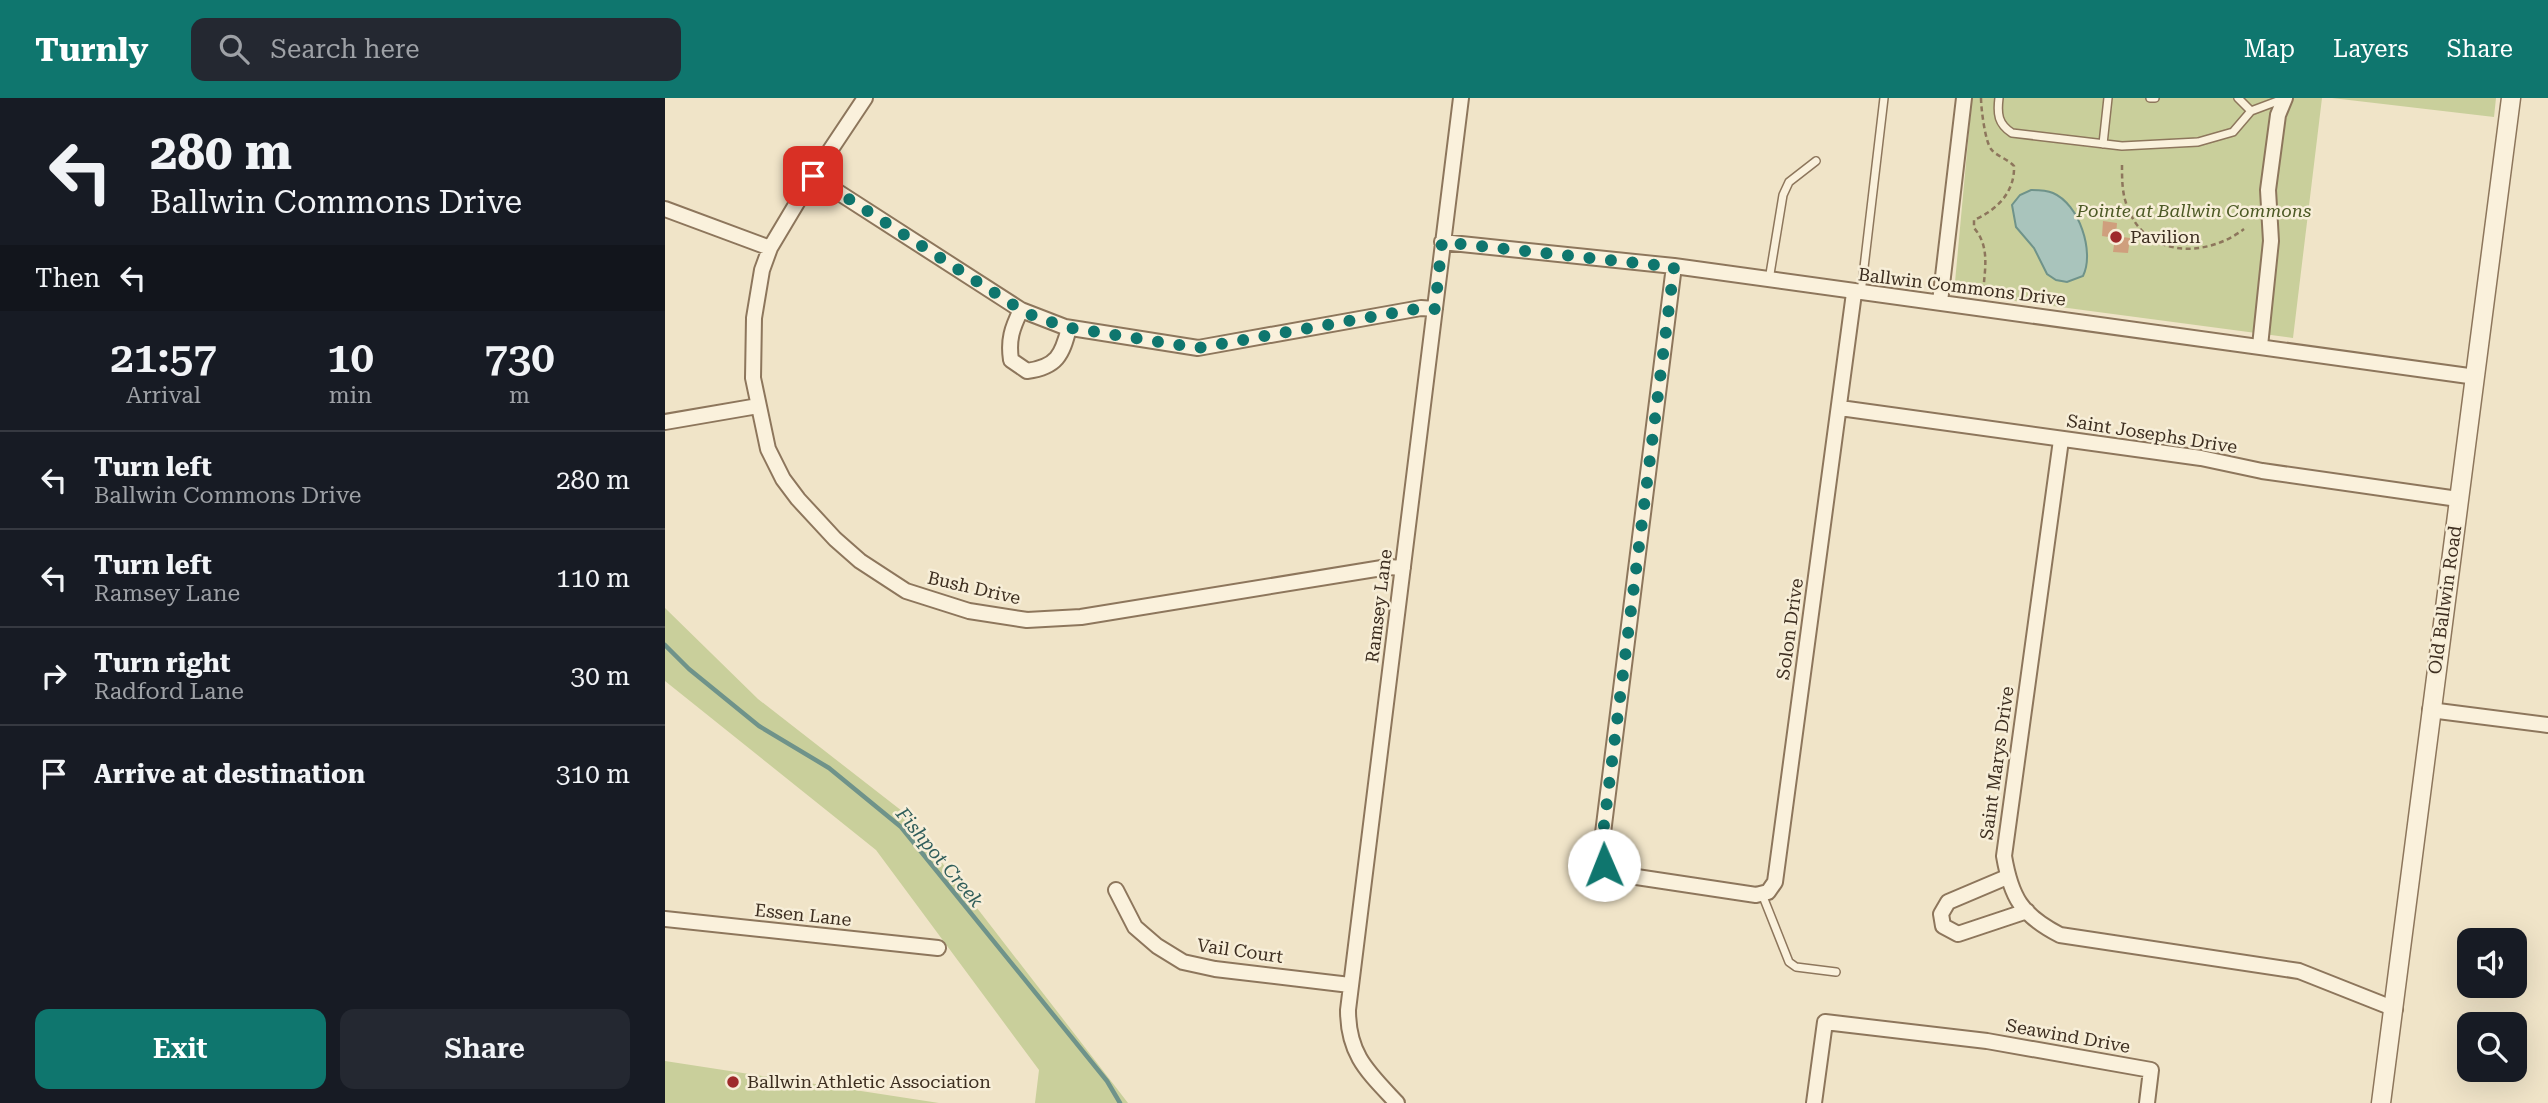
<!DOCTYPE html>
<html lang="en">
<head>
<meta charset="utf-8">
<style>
  :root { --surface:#171b24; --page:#242831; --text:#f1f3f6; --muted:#9ea1a6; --line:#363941; --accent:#0f766e }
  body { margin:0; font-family:"Roboto Serif",serif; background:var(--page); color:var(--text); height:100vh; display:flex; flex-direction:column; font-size:26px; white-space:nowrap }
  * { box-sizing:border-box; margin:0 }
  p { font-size:23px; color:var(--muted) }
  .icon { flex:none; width:38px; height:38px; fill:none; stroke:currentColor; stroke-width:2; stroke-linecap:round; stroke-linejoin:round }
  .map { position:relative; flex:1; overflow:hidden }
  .side { display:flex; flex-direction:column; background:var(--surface); width:665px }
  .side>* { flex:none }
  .banner { background:#171b24; color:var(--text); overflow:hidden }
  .fabs { position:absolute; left:1792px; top:830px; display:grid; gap:14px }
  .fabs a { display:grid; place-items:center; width:70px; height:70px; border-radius:14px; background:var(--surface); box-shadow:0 7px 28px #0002; font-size:35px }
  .pin { position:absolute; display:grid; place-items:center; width:60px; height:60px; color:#fff; margin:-30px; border-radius:14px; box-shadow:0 4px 10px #0006 }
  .me { position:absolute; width:77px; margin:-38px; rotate:359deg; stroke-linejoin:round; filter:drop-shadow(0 0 5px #0008) }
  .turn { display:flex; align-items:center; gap:24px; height:147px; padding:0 35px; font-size:32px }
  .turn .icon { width:91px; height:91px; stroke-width:2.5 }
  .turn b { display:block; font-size:49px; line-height:60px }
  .then { display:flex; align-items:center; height:66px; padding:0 35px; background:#0003; gap:14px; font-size:26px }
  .eta { display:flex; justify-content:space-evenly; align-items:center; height:119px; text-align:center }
  .eta b { font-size:42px; font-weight:600; line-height:49px }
  .action { display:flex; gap:14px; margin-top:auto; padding:14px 35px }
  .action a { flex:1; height:80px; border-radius:14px; background:var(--accent); color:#fff; font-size:28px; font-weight:600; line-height:80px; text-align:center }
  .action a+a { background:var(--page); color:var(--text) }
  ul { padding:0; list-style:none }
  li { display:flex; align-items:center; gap:21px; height:98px; padding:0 35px; border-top:2px solid var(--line) }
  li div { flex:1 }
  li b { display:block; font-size:26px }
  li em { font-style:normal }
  header { display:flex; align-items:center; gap:42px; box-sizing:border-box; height:98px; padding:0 35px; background:var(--accent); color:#fff }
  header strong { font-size:33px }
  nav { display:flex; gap:38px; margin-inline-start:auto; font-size:24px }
  .search { width:490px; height:63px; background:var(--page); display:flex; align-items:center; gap:18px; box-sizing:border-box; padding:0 24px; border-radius:14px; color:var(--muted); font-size:26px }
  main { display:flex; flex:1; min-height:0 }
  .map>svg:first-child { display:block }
</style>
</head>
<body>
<header>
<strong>Turnly</strong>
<div class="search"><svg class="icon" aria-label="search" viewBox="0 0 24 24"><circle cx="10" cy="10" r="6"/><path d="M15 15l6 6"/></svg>Search here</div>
<nav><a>Map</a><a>Layers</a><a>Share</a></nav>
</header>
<main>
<section class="side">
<div class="banner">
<div class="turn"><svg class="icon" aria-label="left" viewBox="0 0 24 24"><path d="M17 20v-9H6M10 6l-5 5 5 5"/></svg><div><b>280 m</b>Ballwin Commons Drive</div></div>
<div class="then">Then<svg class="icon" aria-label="left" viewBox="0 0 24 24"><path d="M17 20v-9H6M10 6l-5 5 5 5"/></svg></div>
</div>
<div class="eta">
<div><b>21:57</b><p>Arrival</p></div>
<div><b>10</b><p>min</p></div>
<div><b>730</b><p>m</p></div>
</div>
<ul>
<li><svg class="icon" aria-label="left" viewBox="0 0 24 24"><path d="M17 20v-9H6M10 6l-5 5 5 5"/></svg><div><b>Turn left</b><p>Ballwin Commons Drive</p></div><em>280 m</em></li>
<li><svg class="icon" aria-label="left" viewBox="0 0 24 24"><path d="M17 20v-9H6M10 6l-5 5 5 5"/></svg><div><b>Turn left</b><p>Ramsey Lane</p></div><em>110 m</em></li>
<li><svg class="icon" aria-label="right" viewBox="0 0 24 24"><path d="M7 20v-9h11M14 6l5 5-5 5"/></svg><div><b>Turn right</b><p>Radford Lane</p></div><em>30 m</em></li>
<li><svg class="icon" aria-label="arrive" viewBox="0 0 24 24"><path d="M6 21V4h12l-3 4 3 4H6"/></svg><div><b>Arrive at destination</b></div><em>310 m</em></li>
</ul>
<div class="action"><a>Exit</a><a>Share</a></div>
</section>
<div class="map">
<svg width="1883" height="1005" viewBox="0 0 1883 1005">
  <rect width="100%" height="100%" fill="#f0e4c8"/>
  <path fill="#c9cf9b" d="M 1307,0 L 1657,0 L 1628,240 L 1289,195 Z
    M 1667,0 L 1831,0 L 1829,19 Z
    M 0,510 L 93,601 L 237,713 L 463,1005 L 370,1005 L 374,972 L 211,752 L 0,583 Z
    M 0,963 L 274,1005 L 0,1005 Z"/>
  <path fill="#a9c4bc" stroke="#6f938a" stroke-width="2" d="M 1366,92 C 1373,92 1381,92 1388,95 C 1414,106 1430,154 1418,178 L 1402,184 L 1391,182 L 1382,176 L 1369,150 L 1351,129 L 1347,107 L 1355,97 Z"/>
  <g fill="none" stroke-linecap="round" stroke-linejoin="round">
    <path stroke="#6f938a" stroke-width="4.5" d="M 0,547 L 24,571 L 94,628 L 164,670 L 236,729 L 442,983 L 455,1005"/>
  </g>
  <path fill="#cf9f7d" d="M 1438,123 L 1452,125 L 1451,138 L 1465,140 L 1463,155 L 1448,154 L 1450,140 L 1437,138 Z"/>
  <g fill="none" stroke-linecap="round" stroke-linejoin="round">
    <defs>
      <path id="service" d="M 1334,0 C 1332,16 1333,26 1347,35 L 1457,48 L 1533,44 L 1568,34 L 1586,13 L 1618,1
        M 1485,0 L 1490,0
        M 1573,0 L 1586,13
        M 1438,46 L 1443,0
        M 1104,182 L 1118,97 L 1124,84 L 1151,63
        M 1196,195 L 1219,0
        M 1097,796 L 1124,864 L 1131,869 L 1171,874"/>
      <path id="minor" d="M 200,0 L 148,78 L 105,150 L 97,172 L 89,220 L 88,280 L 103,351 L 118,381 L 133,401 L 170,441 L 195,463 L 241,493 L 304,513 L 362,522 L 416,519 L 723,469 L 738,470
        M 148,78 L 356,212 L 400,229 L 533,250 L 756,210 L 770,211
        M 0,111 L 105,150
        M 777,144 L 1009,168 L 1811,279
        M 1009,168 L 936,751 L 939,767 L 945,775 L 1091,797 L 1103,794 L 1110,784 L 1189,195
        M 1275,204 L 1299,0
        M 356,212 C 347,230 343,242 346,262 L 362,273 C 392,269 397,257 404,230
        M 1595,248 L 1606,143 L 1603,92 L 1613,17 L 1620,0
        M 1175,310 L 1536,360 L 1597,373 L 1793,401
        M 0,324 L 93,308
        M 1396,342 L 1339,758 C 1346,799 1356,817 1395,837 L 1634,873 L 1730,911
        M 1765,612 L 1883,627
        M 1342,779 L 1283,804 L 1276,816 L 1278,828 L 1293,836 L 1362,813
        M 451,792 L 470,829 L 492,848 L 518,864 L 550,871 L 685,887
        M 0,821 L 273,850
        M 732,1005 C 703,974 683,957 683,912 L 796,0
        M 1149,1005 L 1160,924 L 1322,943 L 1486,972 L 1482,1005"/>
      <path id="tertiary" d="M 1716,1005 L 1846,0"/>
    </defs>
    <use href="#service" stroke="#8d765c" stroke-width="10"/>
    <use href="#minor" stroke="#8d765c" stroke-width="18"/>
    <use href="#tertiary" stroke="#8d765c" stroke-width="21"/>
    <path stroke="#8d765c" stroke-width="2.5" stroke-dasharray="5 3.5" stroke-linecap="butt" d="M 1316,0 C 1316,10 1320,43 1326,51 C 1331,58 1343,61 1349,68 C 1350,94 1332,112 1309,122 L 1309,130 C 1325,148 1320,171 1318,194
      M 1457,67 C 1457,80 1457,93 1461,105 C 1478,160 1540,161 1579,131"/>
    <use href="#service" stroke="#faf1dc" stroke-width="7"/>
    <use href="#minor" stroke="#faf1dc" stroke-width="14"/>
    <use href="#tertiary" stroke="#faf1dc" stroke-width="18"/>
  </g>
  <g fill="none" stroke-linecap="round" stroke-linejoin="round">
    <path stroke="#0f766e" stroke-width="12" stroke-dasharray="0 21.6" d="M 148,78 L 361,215 L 400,229 L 533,250 L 756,210 L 770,211 L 777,144 L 1009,169 L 936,751 L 939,767"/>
  </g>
  <g fill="#9e2a2b" stroke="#f7eed8" stroke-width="2.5">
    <circle cx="1451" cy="139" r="7"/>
    <circle cx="68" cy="984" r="7"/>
  </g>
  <g text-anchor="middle" stroke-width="5" stroke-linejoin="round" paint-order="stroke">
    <g font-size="18" font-style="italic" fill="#4d5a26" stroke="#f7eed8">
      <text x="1529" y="119">Pointe at Ballwin Commons</text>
    </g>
    <g font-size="18" fill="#3d2e20" stroke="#f7eed8" text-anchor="start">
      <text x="1465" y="145">Pavilion</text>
      <text x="82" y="990">Ballwin Athletic Association</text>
    </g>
    <g font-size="18" fill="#3d2e20" stroke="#f7eed8">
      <text transform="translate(1297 189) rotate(7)" y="6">Ballwin Commons Drive</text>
      <text transform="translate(1487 336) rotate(9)" y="6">Saint Josephs Drive</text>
      <text transform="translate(309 490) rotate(13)" y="6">Bush Drive</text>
      <text transform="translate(1780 502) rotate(-82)" y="6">Old Ballwin Road</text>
      <text transform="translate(714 508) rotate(-83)" y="6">Ramsey Lane</text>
      <text transform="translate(1125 531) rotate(-82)" y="6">Solon Drive</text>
      <text transform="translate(1332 665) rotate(-82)" y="6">Saint Marys Drive</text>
      <text transform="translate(138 817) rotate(6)" y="6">Essen Lane</text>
      <text transform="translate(575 853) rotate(8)" y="6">Vail Court</text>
      <text transform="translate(1403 938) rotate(10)" y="6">Seawind Drive</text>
    </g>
    <g font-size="19" font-style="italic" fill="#2f5d5a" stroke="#f7eed8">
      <text transform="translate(275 759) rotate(50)" y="7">Fishpot Creek</text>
    </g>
  </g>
</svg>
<div class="fabs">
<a><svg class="icon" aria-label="sound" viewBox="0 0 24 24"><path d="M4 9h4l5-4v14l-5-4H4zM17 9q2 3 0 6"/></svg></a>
<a><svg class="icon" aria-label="search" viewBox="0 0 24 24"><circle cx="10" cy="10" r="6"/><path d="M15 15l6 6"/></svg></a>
</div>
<div class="pin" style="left:148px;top:78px;background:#d93025"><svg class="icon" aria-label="arrive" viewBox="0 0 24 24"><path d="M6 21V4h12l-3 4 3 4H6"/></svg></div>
<svg class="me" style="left:939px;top:767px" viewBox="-20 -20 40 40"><circle r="19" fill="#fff"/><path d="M0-13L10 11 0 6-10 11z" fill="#0f766e"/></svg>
</div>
</main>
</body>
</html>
